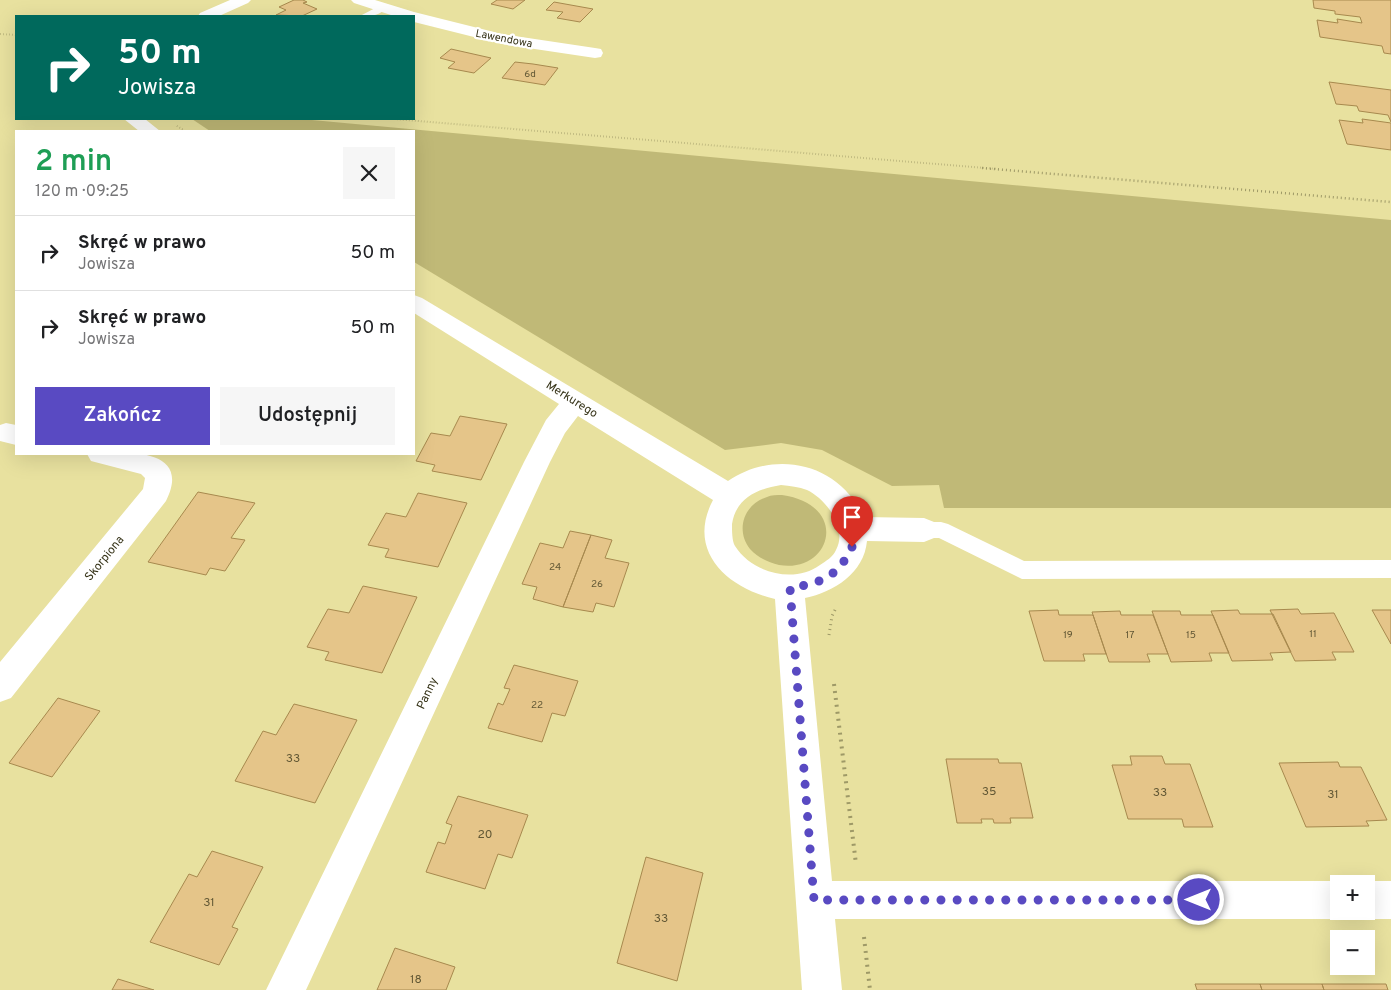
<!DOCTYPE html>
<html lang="pl">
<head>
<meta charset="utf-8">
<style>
  :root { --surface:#fff; --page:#f6f6f6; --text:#202124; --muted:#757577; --line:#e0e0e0; --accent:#594ac2 }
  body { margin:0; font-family:Overpass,sans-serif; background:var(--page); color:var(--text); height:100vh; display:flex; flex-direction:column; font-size:19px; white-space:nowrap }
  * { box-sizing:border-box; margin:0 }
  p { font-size:16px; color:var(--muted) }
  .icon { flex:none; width:28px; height:28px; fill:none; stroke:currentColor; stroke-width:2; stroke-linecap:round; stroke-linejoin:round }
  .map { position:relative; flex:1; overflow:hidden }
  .panel { position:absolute; left:15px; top:130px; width:400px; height:325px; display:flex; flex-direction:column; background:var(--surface); border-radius:0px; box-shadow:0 5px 20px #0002 }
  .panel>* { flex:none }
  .hud { position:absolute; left:15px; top:15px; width:400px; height:105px; border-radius:0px; box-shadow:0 5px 20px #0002; background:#00695c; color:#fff; overflow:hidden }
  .buttons { position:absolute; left:1330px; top:875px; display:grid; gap:10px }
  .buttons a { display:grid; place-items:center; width:45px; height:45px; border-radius:0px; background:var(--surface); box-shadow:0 5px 20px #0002; font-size:25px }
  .pin { position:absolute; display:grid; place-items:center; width:42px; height:42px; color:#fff; margin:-51px -21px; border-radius:50% 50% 50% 0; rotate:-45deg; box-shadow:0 0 5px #0007 }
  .pin .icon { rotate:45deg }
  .me { position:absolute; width:55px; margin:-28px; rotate:270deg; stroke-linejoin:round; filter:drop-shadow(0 0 4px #0008) }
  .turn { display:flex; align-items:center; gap:18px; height:105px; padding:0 20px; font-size:22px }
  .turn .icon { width:65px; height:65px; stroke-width:2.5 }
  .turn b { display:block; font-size:35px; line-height:42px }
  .round { display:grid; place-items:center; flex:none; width:52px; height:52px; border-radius:0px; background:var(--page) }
  .headline { display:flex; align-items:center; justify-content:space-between; height:85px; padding:0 20px }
  h1 { font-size:30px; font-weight:600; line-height:38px; color:#1e9e55 }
  .action { display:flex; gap:10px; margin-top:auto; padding:10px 20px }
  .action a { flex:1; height:58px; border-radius:0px; background:var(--accent); color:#fff; font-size:20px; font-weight:600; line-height:58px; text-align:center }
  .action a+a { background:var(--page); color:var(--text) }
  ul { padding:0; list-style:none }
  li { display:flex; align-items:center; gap:15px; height:75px; padding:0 20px; border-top:1px solid var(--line) }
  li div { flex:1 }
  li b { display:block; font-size:19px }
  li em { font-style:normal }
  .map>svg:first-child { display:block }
</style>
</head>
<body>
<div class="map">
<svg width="1391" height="990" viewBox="0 0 1391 990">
  <rect width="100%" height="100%" fill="#e8e19f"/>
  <path fill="#c0b977" d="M 192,119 L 301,119 L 1391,220 L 1391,508 L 944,508 L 939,485 L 892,486 L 822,450 L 781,443 L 725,450 L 414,262 L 414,131 L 210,131 Z
    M 782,495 C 851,505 831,574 779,565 C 768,562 758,558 750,549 C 735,530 744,504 767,497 C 771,495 777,495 782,495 Z"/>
  <path fill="#e5c589" stroke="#a7894e" d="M 294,0 L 303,0 L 307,2 L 303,3 L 317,9 L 302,16 L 276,15 L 286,10 L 279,7 Z
    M 497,0 L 525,0 L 513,9 L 491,4 Z
    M 1313,0 L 1391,0 L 1391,54 L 1384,53 L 1382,46 L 1320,37 L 1317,20 L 1338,23 L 1337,19 L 1362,23 L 1360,17 L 1335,14 L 1335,11 L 1314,8 Z
    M 554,2 L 593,9 L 580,22 L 557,18 L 563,12 L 546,10 Z
    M 451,49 L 491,58 L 474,73 L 448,68 L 455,62 L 440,58 Z
    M 515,62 L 533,64 L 558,68 L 545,85 L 502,78 Z
    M 1329,82 L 1391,90 L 1391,122 L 1388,115 L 1359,111 L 1357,106 L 1336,104 Z
    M 1362,119 L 1391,123 L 1391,150 L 1347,144 L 1339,120 L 1363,123 Z
    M 460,416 L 507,424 L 481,480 L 432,471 L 435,465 L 416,461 L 431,433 L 450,436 Z
    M 198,492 L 255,503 L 231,538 L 245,540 L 225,571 L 210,568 L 206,575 L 148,562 Z
    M 418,493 L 467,503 L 438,567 L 385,557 L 389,549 L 368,545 L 386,513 L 406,517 Z
    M 570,531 L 591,535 L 563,607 L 533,599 L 537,587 L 522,584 L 540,543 L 563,548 Z
    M 591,535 L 612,540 L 605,558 L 629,563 L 614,607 L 596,603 L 593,612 L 563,607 Z
    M 363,586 L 417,597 L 382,673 L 325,660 L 329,652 L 307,647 L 328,609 L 349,613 Z
    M 1298,609 L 1301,614 L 1334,613 L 1354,652 L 1332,652 L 1336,660 L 1295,661 L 1270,610 Z
    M 1058,610 L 1059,615 L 1093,615 L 1106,654 L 1083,654 L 1085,661 L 1044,661 L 1029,611 Z
    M 1238,610 L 1240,614 L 1273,614 L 1291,652 L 1270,653 L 1273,660 L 1232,661 L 1211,611 Z
    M 1372,610 L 1391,610 L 1391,644 Z
    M 1120,611 L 1121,615 L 1153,615 L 1168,654 L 1147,654 L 1150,662 L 1109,662 L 1092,612 Z
    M 1152,611 L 1180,611 L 1181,615 L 1213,615 L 1229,653 L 1209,653 L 1212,661 L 1171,662 Z
    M 514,665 L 578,681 L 565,716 L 552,713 L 542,742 L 488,728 L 498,703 L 503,705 L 510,689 L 504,688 Z
    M 58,698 L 100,711 L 52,777 L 9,763 Z
    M 294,704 L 357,720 L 315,803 L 235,781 L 263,731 L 276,735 Z
    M 1130,756 L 1162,756 L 1165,764 L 1190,764 L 1213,827 L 1184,827 L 1182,819 L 1128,819 L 1112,765 L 1132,765 Z
    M 946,759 L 998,759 L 999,763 L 1021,763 L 1033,818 L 1010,818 L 1011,823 L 994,823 L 993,819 L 981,819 L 982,823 L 957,823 Z
    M 1338,762 L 1340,767 L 1361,767 L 1387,820 L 1366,821 L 1369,826 L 1306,827 L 1279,763 Z
    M 458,796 L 528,815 L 512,858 L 498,854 L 485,889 L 426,872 L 438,842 L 445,844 L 452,825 L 446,823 Z
    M 212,851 L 263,867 L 232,927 L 238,929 L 219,965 L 150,942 L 189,874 L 197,877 Z
    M 646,857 L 703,873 L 677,981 L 617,963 Z
    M 395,948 L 455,967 L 446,990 L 377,990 Z
    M 118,979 L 154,990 L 112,990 Z
    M 1195,984 L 1260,984 L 1262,990 L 1197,990 Z
    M 1260,984 L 1322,984 L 1324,990 L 1262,990 Z
    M 1322,984 L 1386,984 L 1388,990 L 1324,990 Z"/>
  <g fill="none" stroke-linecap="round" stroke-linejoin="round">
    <path stroke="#9e9967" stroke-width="2" stroke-dasharray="0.5 2.5" stroke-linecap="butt" d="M 0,34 L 16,35
      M 394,119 L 997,169
      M 177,126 L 185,131"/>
    <path stroke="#9e9967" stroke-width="2.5" stroke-dasharray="1 3" stroke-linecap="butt" d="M 982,168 L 1391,202"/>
    <path stroke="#9e9967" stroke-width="3" stroke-dasharray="1 4" stroke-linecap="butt" d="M 829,635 L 832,616 L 836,608"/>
    <path stroke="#9e9967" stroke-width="4" stroke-dasharray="2 5" stroke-linecap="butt" d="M 834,684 L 856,864
      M 864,937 L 870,990"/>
    <path fill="#fff" fill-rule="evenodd" d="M 381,5 L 386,8 C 379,16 370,17 360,16 Z
      M 924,522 L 941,522 L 948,524 L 1024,561 L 1391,560 L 1391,578 L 1022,579 L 939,538 L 924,538 L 917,536 L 914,530 L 917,524 Z"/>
    <path fill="#fff" fill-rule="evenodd" d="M 230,0 L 251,0 L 248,3 L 219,16 L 198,16 L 200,13 Z
      M 351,0 L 375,0 L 414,12 L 502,34 L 595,48 L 601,49 L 603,53 L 601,57 L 595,58 L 502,44 L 414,22 L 414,16 L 394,16 L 354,3 Z
      M 124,119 L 145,119 L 160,131 L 139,131 Z
      M 414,295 L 422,298 L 728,481 C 775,449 840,463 863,517 L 924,518 L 934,522 L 938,530 L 934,538 L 924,542 L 867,541 C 864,573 834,592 805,598 L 832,881 L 1339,881 L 1345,884 L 1339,884 L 1339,911 L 1366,911 L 1366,884 L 1360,884 L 1366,881 L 1391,881 L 1391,919 L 1366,919 L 1352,912 L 1339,919 L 835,919 L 842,990 L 802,990 L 775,599 C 727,588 686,551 713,500 L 578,416 L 565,433 L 550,462 L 306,990 L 266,990 L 524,462 L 546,420 L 559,404 L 414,313 ZM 781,485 C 790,486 799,487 807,490 C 826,499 848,528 836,550 C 833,557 826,561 820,565 C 794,584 752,573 735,546 C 732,541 732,531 732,524 C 736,498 757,489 781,485 Z
      M 6,423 L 16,425 L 16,445 L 0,441 L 0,425 Z
      M 87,454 C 119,452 194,445 166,501 L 11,698 L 0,702 L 0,662 L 143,489 L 145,478 L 141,474 L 91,461 Z"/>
  </g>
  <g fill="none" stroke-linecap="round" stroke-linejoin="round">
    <path stroke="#594ac2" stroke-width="9" stroke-dasharray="0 16.2" d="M 852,547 C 838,577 821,583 790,588 L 814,900 L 1199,900"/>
  </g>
  <g text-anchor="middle" stroke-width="4.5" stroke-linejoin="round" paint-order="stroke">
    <g font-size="10" fill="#625835">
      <text x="530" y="77">6d</text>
      <text x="555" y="570">24</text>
      <text x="597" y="587">26</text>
      <text x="1313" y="637">11</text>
      <text x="1068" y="638">19</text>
      <text x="1130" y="638">17</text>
      <text x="1191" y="638">15</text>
      <text x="537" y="708">22</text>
    </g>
    <g font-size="11" fill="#373419" stroke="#fff">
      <text transform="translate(504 38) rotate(11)" y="4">Lawendowa</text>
    </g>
    <g font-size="12" fill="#373419" stroke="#fff">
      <text transform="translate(572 399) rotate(32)" y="4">Merkurego</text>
      <text transform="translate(104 558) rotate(-51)" y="4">Skorpiona</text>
      <text transform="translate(427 693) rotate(-65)" y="4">Panny</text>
    </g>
    <g font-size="12" fill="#625835">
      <text x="293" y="762">33</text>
      <text x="989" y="795">35</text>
      <text x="1160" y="796">33</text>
      <text x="1333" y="798">31</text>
      <text x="485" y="838">20</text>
      <text x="209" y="906">31</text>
      <text x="661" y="922">33</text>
      <text x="416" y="983">18</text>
    </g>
  </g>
</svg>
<div class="buttons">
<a>+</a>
<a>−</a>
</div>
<div class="pin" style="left:852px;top:547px;background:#d93025"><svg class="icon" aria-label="arrive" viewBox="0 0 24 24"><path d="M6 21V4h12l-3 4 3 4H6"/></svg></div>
<svg class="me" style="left:1199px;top:900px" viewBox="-20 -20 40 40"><circle r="17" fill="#594ac2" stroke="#fff" stroke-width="3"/><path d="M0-11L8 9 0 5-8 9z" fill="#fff"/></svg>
<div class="hud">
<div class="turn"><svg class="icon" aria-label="right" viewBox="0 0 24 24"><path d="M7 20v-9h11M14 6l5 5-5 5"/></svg><div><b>50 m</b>Jowisza</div></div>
</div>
<section class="panel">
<div class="headline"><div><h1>2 min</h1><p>120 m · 09:25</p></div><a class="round"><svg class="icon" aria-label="close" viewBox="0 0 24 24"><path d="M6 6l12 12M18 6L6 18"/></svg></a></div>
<ul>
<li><svg class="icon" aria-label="right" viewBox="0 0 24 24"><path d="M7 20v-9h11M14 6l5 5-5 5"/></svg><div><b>Skręć w prawo</b><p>Jowisza</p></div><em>50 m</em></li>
<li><svg class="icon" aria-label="right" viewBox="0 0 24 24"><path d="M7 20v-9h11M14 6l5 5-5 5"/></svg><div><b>Skręć w prawo</b><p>Jowisza</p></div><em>50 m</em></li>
</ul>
<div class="action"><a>Zakończ</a><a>Udostępnij</a></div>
</section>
</div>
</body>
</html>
